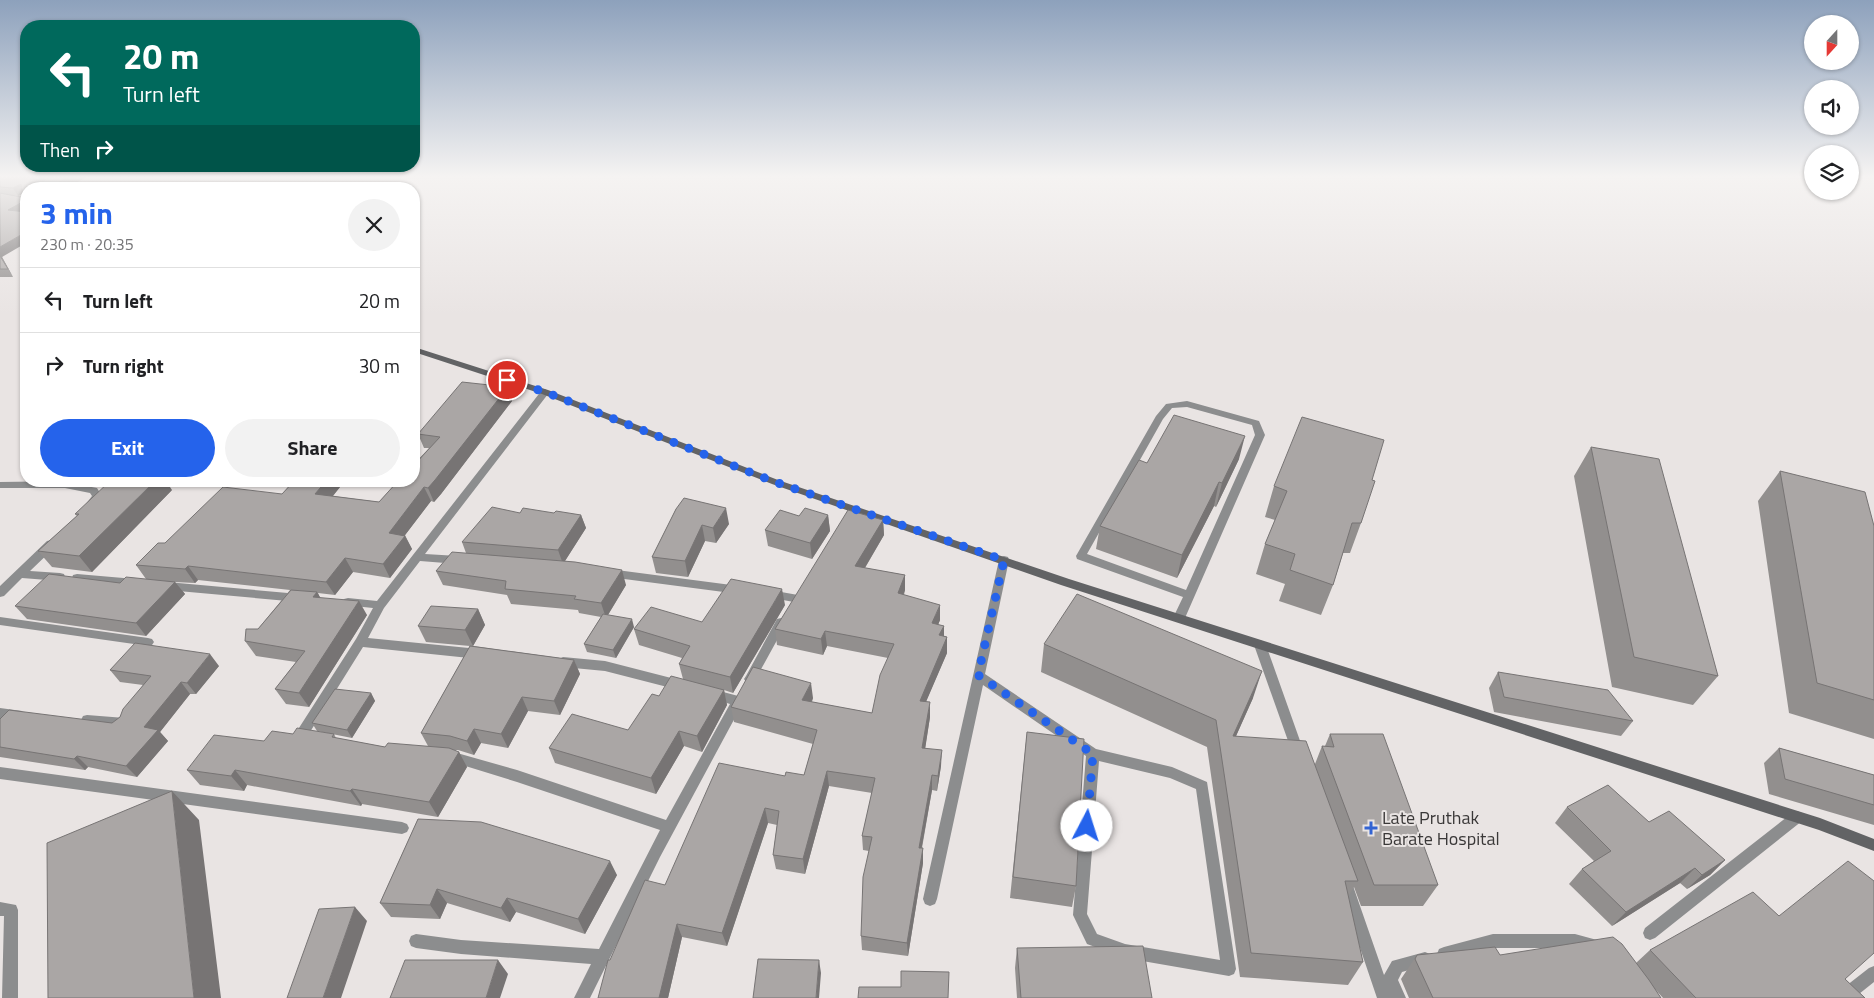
<!DOCTYPE html>
<html lang="en">
<head>
<meta charset="utf-8">
<style>
  :root { --surface:#fff; --page:#f2f2f2; --text:#202124; --muted:#757577; --line:#e0e0e0; --accent:#2563eb }
  body { margin:0; font-family:"Titillium Web",sans-serif; background:var(--page); color:var(--text); height:100vh; display:flex; flex-direction:column; font-size:19px; white-space:nowrap }
  * { box-sizing:border-box; margin:0 }
  p { font-size:16px; color:var(--muted) }
  .icon { flex:none; width:28px; height:28px; fill:none; stroke:currentColor; stroke-width:2; stroke-linecap:round; stroke-linejoin:round }
  .map { position:relative; flex:1; overflow:hidden }
  .drawer { position:absolute; left:20px; top:182px; width:400px; height:305px; display:flex; flex-direction:column; background:var(--surface); border-radius:20px; box-shadow:0 1px 4px #0004 }
  .drawer>* { flex:none }
  .hud { position:absolute; left:20px; top:20px; width:400px; height:152px; border-radius:20px; box-shadow:0 1px 4px #0004; background:#00695c; color:#fff; overflow:hidden }
  .needle { width:32px; rotate:201deg }
  .fabs { position:absolute; left:1804px; top:15px; display:grid; gap:10px }
  .fabs a { display:grid; place-items:center; width:55px; height:55px; border-radius:50%; background:var(--surface); box-shadow:0 1px 4px #0004; font-size:25px }
  .pin { position:absolute; display:grid; place-items:center; width:42px; height:42px; color:#fff; margin:-21px; border:2px solid #fff; border-radius:50%; box-shadow:0 1px 5px #0007 }
  .me { position:absolute; width:55px; margin:-28px; rotate:5deg; stroke-linejoin:round; filter:drop-shadow(0 0 4px #0008) }
  .turn { display:flex; align-items:center; gap:18px; height:105px; padding:0 20px; font-size:22px }
  .turn .icon { width:65px; height:65px; stroke-width:2.5 }
  .turn b { display:block; font-size:35px; line-height:42px }
  .then { display:flex; align-items:center; height:48px; padding:0 20px; background:#0003; gap:10px; font-size:19px }
  .round { display:grid; place-items:center; flex:none; width:52px; height:52px; border-radius:26px; background:var(--page) }
  .headline { display:flex; align-items:center; justify-content:space-between; height:85px; padding:0 20px }
  h1 { font-size:30px; font-weight:700; line-height:38px; color:var(--accent) }
  .cta { display:flex; gap:10px; margin-top:auto; padding:10px 20px }
  .cta a { flex:1; height:58px; border-radius:30px; background:var(--accent); color:#fff; font-size:20px; font-weight:700; line-height:58px; text-align:center }
  .cta a+a { background:var(--page); color:var(--text) }
  ul { padding:0; list-style:none }
  li { display:flex; align-items:center; gap:15px; height:65px; padding:0 20px; border-top:1px solid var(--line) }
  li div { flex:1 }
  li b { display:block; font-size:19px }
  li em { font-style:normal }
  .map>svg:first-child { display:block }
</style>
</head>
<body>
<div class="map">
<svg width="1874" height="998" viewBox="0 0 1874 998">
  <rect width="100%" height="100%" fill="#e9e4e3"/>
  <g fill="none" stroke-linecap="round" stroke-linejoin="round">
    <path fill="#8c8d8e" fill-rule="evenodd" d="M 545,389 L 549,392 L 548,394 L 425,554 L 458,556 L 462,557 L 463,560 L 462,563 L 458,564 L 420,561 L 384,608 L 368,638 L 479,649 L 483,651 L 485,654 L 483,657 L 479,659 L 363,647 L 310,732 L 313,736 L 311,740 L 307,741 L 297,739 L 295,735 L 297,731 L 356,639 L 373,608 L 344,605 L 342,602 L 344,599 L 348,598 L 377,601 L 542,390 Z
      M 1187,401 L 1259,421 L 1265,435 L 1185,618 L 1183,621 L 1179,622 L 1175,621 L 1173,618 L 1183,597 L 1077,559 L 1076,556 L 1156,416 L 1166,404 ZM 1187,407 L 1252,425 L 1255,435 L 1186,590 L 1087,554 L 1163,419 L 1172,408 Z
      M 71,481 L 70,483 L 97,488 L 102,496 L 95,506 L 91,507 L 86,504 L 92,496 L 90,493 L 65,488 L 0,488 L 0,482 Z
      M 51,540 L 55,541 L 56,544 L 55,547 L 30,571 L 60,573 L 64,574 L 65,577 L 64,580 L 60,581 L 22,578 L 4,596 L 0,597 L 0,586 L 47,541 Z
      M 1004,556 L 1008,557 L 1009,560 L 985,674 L 1096,749 L 1172,767 L 1207,782 L 1236,969 L 1234,974 L 1229,976 L 1125,958 L 1087,944 L 1073,915 L 1086,756 L 983,685 L 937,899 L 935,904 L 930,906 L 925,904 L 923,899 L 999,560 L 1000,557 ZM 1099,761 L 1170,778 L 1196,789 L 1220,960 L 1125,944 L 1097,934 L 1087,914 Z
      M 609,569 L 739,586 L 743,587 L 744,590 L 743,593 L 739,594 L 609,577 L 605,576 L 604,573 L 605,570 Z
      M 77,574 L 135,579 L 139,580 L 140,583 L 139,586 L 135,587 L 77,582 L 73,581 L 72,578 L 73,575 Z
      M 167,582 L 299,594 L 303,595 L 305,598 L 303,601 L 299,602 L 167,590 L 163,589 L 162,586 L 163,583 Z
      M 770,590 L 798,595 L 800,598 L 798,601 L 794,602 L 766,597 L 765,594 L 766,591 Z
      M 0,617 L 148,638 L 152,639 L 154,642 L 152,645 L 148,646 L 0,625 Z
      M 781,618 L 785,619 L 787,622 L 754,682 L 750,684 L 746,682 L 744,679 L 746,676 L 777,619 Z
      M 1260,640 L 1264,642 L 1266,645 L 1304,752 L 1302,756 L 1298,757 L 1294,756 L 1292,752 L 1254,645 L 1256,642 Z
      M 563,657 L 605,661 L 679,680 L 683,682 L 685,685 L 683,688 L 679,690 L 605,671 L 563,667 L 559,665 L 557,662 L 559,659 Z
      M 712,689 L 742,697 L 744,701 L 660,857 L 590,998 L 574,998 L 591,964 L 461,954 L 416,948 L 411,946 L 409,941 L 411,936 L 416,934 L 461,940 L 599,949 L 660,830 L 517,782 L 446,760 L 444,756 L 446,752 L 450,751 L 517,770 L 666,820 L 730,704 L 708,697 L 706,694 L 708,691 Z
      M 0,708 L 22,711 L 24,715 L 22,719 L 18,720 L 0,718 Z
      M 87,715 L 125,718 L 129,719 L 131,723 L 129,727 L 125,728 L 87,725 L 83,724 L 81,720 L 83,716 Z
      M 0,767 L 402,822 L 407,824 L 409,828 L 407,832 L 402,834 L 0,779 Z
      M 1797,811 L 1802,813 L 1804,817 L 1802,821 L 1655,938 L 1650,940 L 1645,938 L 1643,933 L 1645,928 L 1792,813 Z
      M 1345,876 L 1350,878 L 1352,883 L 1384,975 L 1392,961 L 1425,952 L 1430,954 L 1432,959 L 1430,964 L 1402,972 L 1398,980 L 1406,998 L 1377,998 L 1338,883 L 1340,878 Z
      M 0,902 L 16,905 L 18,910 L 18,998 L 2,998 L 4,916 L 0,916 Z
      M 1493,934 L 1575,934 L 1597,940 L 1599,945 L 1597,950 L 1592,952 L 1575,948 L 1493,948 L 1444,961 L 1439,959 L 1437,954 L 1439,949 L 1444,947 Z
      M 1874,966 L 1874,982 L 1854,998 L 1834,998 L 1837,993 L 1869,968 Z"/>
    <path fill="#626365" fill-rule="evenodd" d="M 414,347 L 548,390 L 778,480 L 1069,579 L 1820,818 L 1874,839 L 1874,851 L 1819,830 L 1061,585 L 772,484 L 542,394 L 414,352 Z"/>
  </g>
  <path fill="#928f8e" fill-rule="evenodd" d="M 0,176 L 88,176 L 24,212 L 2,257 L 13,277 L 0,277 ZM 23,194 L 23,195 L 21,197 L 11,195 L 18,196 Z
    M 508,387 L 512,401 L 441,494 L 434,502 L 431,501 L 405,535 L 412,549 L 390,578 L 353,572 L 335,595 L 318,593 L 320,598 L 367,615 L 309,707 L 286,704 L 275,689 L 296,662 L 256,656 L 245,641 L 258,629 L 290,590 L 198,580 L 195,583 L 175,582 L 185,594 L 146,636 L 27,619 L 15,606 L 120,583 L 146,579 L 136,565 L 165,543 L 282,494 L 294,481 L 337,481 L 340,487 L 333,496 L 379,502 L 429,448 L 424,448 L 418,434 Z
    M 1591,447 L 1718,676 L 1693,705 L 1612,687 L 1574,476 Z
    M 1239,459 L 1216,507 L 1214,506 L 1177,578 L 1096,549 L 1100,526 L 1147,463 Z
    M 1780,471 L 1874,526 L 1874,739 L 1789,713 L 1758,501 Z
    M 1372,480 L 1361,523 L 1350,553 L 1343,553 L 1333,585 L 1321,615 L 1279,601 L 1285,584 L 1256,574 L 1265,544 L 1275,520 L 1265,517 L 1274,486 Z
    M 172,490 L 92,572 L 52,567 L 38,551 L 77,516 L 75,514 Z
    M 676,509 L 729,524 L 716,543 L 705,541 L 688,577 L 656,573 L 652,557 Z
    M 520,513 L 581,515 L 586,528 L 565,561 L 626,585 L 608,615 L 634,627 L 616,658 L 587,652 L 584,644 L 601,617 L 579,613 L 578,610 L 511,604 L 507,595 L 443,585 L 436,571 L 466,553 L 462,542 Z
    M 828,515 L 830,531 L 812,559 L 768,546 L 765,530 L 799,516 Z
    M 883,520 L 884,535 L 865,568 L 905,575 L 905,590 L 904,595 L 940,620 L 938,625 L 944,626 L 944,636 L 947,637 L 947,653 L 926,701 L 930,717 L 925,748 L 941,766 L 937,791 L 932,790 L 922,848 L 923,863 L 908,956 L 862,950 L 861,936 L 869,851 L 863,850 L 862,836 L 872,793 L 829,786 L 805,874 L 776,869 L 773,855 L 777,825 L 768,823 L 727,946 L 682,937 L 668,998 L 598,998 L 610,960 L 665,885 L 785,776 L 804,775 L 813,744 L 734,722 L 731,707 L 813,698 L 812,702 L 872,713 L 888,658 L 827,646 L 823,655 L 777,645 L 775,629 Z
    M 785,605 L 733,693 L 724,690 L 727,705 L 702,752 L 684,746 L 656,794 L 555,763 L 549,748 L 628,730 L 659,696 L 683,679 L 679,664 L 682,658 L 639,645 L 634,629 L 702,622 Z
    M 478,609 L 485,625 L 473,646 L 574,660 L 580,674 L 560,715 L 528,711 L 508,748 L 481,743 L 474,755 L 458,750 L 452,750 L 459,752 L 467,767 L 438,817 L 362,804 L 361,806 L 247,785 L 244,791 L 200,785 L 187,770 L 264,741 L 293,734 L 334,734 L 336,738 L 385,747 L 428,746 L 421,733 L 470,646 L 426,642 L 418,626 Z
    M 1044,644 L 1253,698 L 1236,736 L 1315,764 L 1322,746 L 1325,746 L 1330,734 L 1438,885 L 1423,906 L 1361,906 L 1354,887 L 1348,897 L 1363,962 L 1348,985 L 1240,977 L 1207,747 L 1041,672 Z
    M 219,666 L 196,694 L 190,694 L 160,732 L 168,741 L 137,777 L 88,767 L 85,770 L 0,757 L 0,719 L 112,723 L 120,717 L 143,685 L 120,682 L 110,670 Z
    M 1498,672 L 1633,721 L 1621,736 L 1494,712 L 1489,688 Z
    M 371,693 L 375,701 L 352,738 L 317,731 L 312,723 Z
    M 1027,732 L 1076,886 L 1072,907 L 1010,898 Z
    M 1779,748 L 1874,775 L 1874,825 L 1769,794 L 1764,763 Z
    M 1567,807 L 1649,822 L 1725,860 L 1710,875 L 1687,889 L 1680,883 L 1612,926 L 1569,884 L 1582,869 L 1594,861 L 1555,823 Z
    M 418,819 L 617,875 L 585,934 L 516,912 L 510,922 L 447,903 L 440,919 L 391,917 L 380,903 Z
    M 1017,948 L 1152,998 L 1017,998 L 1015,968 Z
    M 1650,950 L 1845,979 L 1865,998 L 1663,998 L 1655,989 L 1661,998 L 1409,998 L 1401,979 L 1417,955 L 1500,955 L 1636,963 Z"/>
  <path fill="#777474" d="M 37,176 L 54,176 L 35,187 L 30,183 L 30,180 Z
    M 70,176 L 88,176 L 65,189 L 47,189 Z
    M 21,184 L 26,192 L 18,196 L 13,188 Z
    M 26,200 L 26,211 L 13,218 L 8,210 Z
    M 26,232 L 26,243 L 2,257 L 13,277 L 0,256 L 0,247 Z
    M 508,387 L 512,401 L 441,494 L 434,502 L 428,488 Z
    M 1245,436 L 1239,459 L 1216,507 L 1222,483 Z
    M 155,481 L 166,481 L 172,490 L 92,572 L 79,556 Z
    M 326,481 L 337,481 L 340,487 L 323,508 L 315,494 Z
    M 1219,482 L 1214,506 L 1177,578 L 1182,555 Z
    M 424,487 L 431,501 L 396,547 L 389,533 Z
    M 726,508 L 729,524 L 716,543 L 713,528 Z
    M 581,515 L 586,528 L 563,564 L 558,550 Z
    M 828,515 L 830,531 L 812,559 L 810,543 Z
    M 883,520 L 884,535 L 857,581 L 855,566 Z
    M 702,525 L 705,541 L 688,577 L 685,561 Z
    M 405,536 L 412,549 L 390,578 L 383,564 Z
    M 345,558 L 353,572 L 335,595 L 326,582 Z
    M 188,566 L 198,580 L 195,583 L 185,569 Z
    M 622,570 L 626,585 L 606,618 L 601,603 Z
    M 905,575 L 905,590 L 898,609 L 898,593 Z
    M 175,582 L 185,594 L 146,636 L 136,623 Z
    M 782,589 L 785,605 L 733,693 L 730,677 Z
    M 317,592 L 326,607 L 313,597 Z
    M 359,601 L 367,615 L 309,707 L 299,693 Z
    M 940,605 L 940,620 L 932,639 L 932,623 Z
    M 478,609 L 485,625 L 473,646 L 465,630 Z
    M 632,619 L 634,627 L 616,658 L 613,650 Z
    M 944,626 L 944,642 L 939,635 Z
    M 825,631 L 827,646 L 823,655 L 821,639 Z
    M 947,637 L 947,653 L 920,716 L 920,701 Z
    M 210,654 L 219,666 L 196,694 L 187,683 Z
    M 574,660 L 580,674 L 560,715 L 554,701 Z
    M 1262,671 L 1253,698 L 1224,763 L 1233,736 Z
    M 181,682 L 190,694 L 160,732 L 168,741 L 137,777 L 126,766 L 144,727 Z
    M 811,683 L 813,698 L 805,715 L 802,700 Z
    M 724,690 L 727,705 L 702,752 L 697,736 Z
    M 371,693 L 375,701 L 352,738 L 347,730 Z
    M 522,697 L 528,711 L 508,748 L 501,734 Z
    M 930,702 L 930,717 L 923,763 L 922,748 Z
    M 474,729 L 481,743 L 474,755 L 467,741 Z
    M 679,731 L 684,746 L 656,794 L 651,778 Z
    M 942,750 L 941,766 L 937,791 L 938,776 Z
    M 459,752 L 467,767 L 438,817 L 429,802 Z
    M 77,756 L 88,767 L 85,770 L 74,759 Z
    M 235,770 L 247,785 L 244,791 L 231,776 Z
    M 827,771 L 829,786 L 805,874 L 803,859 Z
    M 932,775 L 932,790 L 919,862 L 919,848 Z
    M 352,789 L 362,804 L 361,806 L 350,791 Z
    M 172,791 L 199,820 L 221,998 L 194,998 Z
    M 765,808 L 768,823 L 727,946 L 722,933 Z
    M 923,848 L 923,863 L 908,956 L 907,943 Z
    M 1725,860 L 1710,875 L 1687,889 L 1702,875 Z
    M 610,861 L 617,875 L 585,934 L 578,919 Z
    M 1695,868 L 1680,883 L 1612,926 L 1626,912 Z
    M 437,889 L 447,903 L 440,919 L 430,905 Z
    M 507,898 L 516,912 L 510,922 L 501,908 Z
    M 355,907 L 367,921 L 341,998 L 323,998 Z
    M 677,924 L 682,937 L 668,998 L 659,998 Z
    M 498,960 L 508,974 L 500,998 L 486,998 Z
    M 819,960 L 821,973 L 819,998 L 816,998 Z"/>
  <path fill="#aaa6a5" stroke="#777474" d="M 0,176 L 37,176 L 30,180 L 30,183 L 40,183 L 52,176 L 70,176 L 47,189 L 26,189 L 26,200 L 8,210 L 26,212 L 26,232 L 0,247 L 0,193 L 21,197 L 23,195 L 21,184 L 13,188 L 0,187 Z
    M 233,185 L 251,189 L 226,189 Z
    M 0,256 L 8,269 L 0,269 Z
    M 462,382 L 508,387 L 435,480 L 428,488 L 424,487 L 389,533 L 405,536 L 383,564 L 345,558 L 326,582 L 188,566 L 185,569 L 136,565 L 158,543 L 165,543 L 223,487 L 282,494 L 294,481 L 326,481 L 315,494 L 379,502 L 398,481 L 414,481 L 414,465 L 440,437 L 418,434 Z
    M 1174,415 L 1245,436 L 1222,483 L 1219,482 L 1182,555 L 1100,526 L 1139,460 L 1147,463 Z
    M 1302,417 L 1384,440 L 1372,480 L 1375,481 L 1361,523 L 1352,523 L 1333,585 L 1290,570 L 1295,554 L 1265,544 L 1287,491 L 1274,486 Z
    M 1591,447 L 1659,459 L 1718,676 L 1634,657 Z
    M 1780,471 L 1865,492 L 1874,526 L 1874,700 L 1817,683 Z
    M 110,481 L 155,481 L 79,556 L 38,551 L 79,514 L 75,514 Z
    M 684,498 L 726,508 L 713,528 L 702,525 L 685,561 L 652,557 L 676,509 Z
    M 492,507 L 520,513 L 523,508 L 554,513 L 556,511 L 581,515 L 558,550 L 462,542 Z
    M 805,508 L 828,515 L 810,543 L 765,530 L 780,510 L 799,516 Z
    M 848,510 L 883,520 L 855,566 L 905,575 L 898,593 L 940,605 L 932,623 L 944,626 L 939,635 L 947,637 L 920,701 L 930,702 L 922,748 L 942,750 L 938,776 L 932,775 L 919,848 L 923,848 L 907,943 L 861,936 L 863,877 L 872,837 L 862,836 L 875,778 L 827,771 L 803,859 L 773,855 L 779,811 L 765,808 L 722,933 L 677,924 L 659,998 L 598,998 L 608,960 L 610,960 L 645,880 L 665,885 L 719,763 L 785,776 L 786,772 L 804,775 L 817,730 L 731,707 L 753,667 L 811,683 L 802,700 L 872,713 L 880,675 L 894,644 L 825,631 L 821,639 L 775,629 Z
    M 452,552 L 575,562 L 622,570 L 601,603 L 574,599 L 576,596 L 505,589 L 506,581 L 436,571 Z
    M 49,574 L 120,583 L 126,577 L 175,582 L 136,623 L 15,606 Z
    M 731,579 L 782,589 L 730,677 L 679,664 L 690,646 L 634,629 L 651,607 L 702,622 Z
    M 291,590 L 317,592 L 313,597 L 359,601 L 299,693 L 275,689 L 305,651 L 245,641 L 246,629 L 258,629 Z
    M 1077,594 L 1262,671 L 1233,736 L 1306,741 L 1358,881 L 1345,881 L 1363,962 L 1251,953 L 1216,720 L 1044,644 Z
    M 431,606 L 478,609 L 465,630 L 418,626 Z
    M 603,614 L 632,619 L 613,650 L 584,644 Z
    M 135,643 L 210,654 L 187,683 L 181,682 L 144,727 L 158,730 L 126,766 L 77,756 L 74,759 L 0,747 L 0,719 L 9,710 L 112,723 L 120,717 L 123,709 L 151,676 L 110,670 Z
    M 470,646 L 574,660 L 554,701 L 522,697 L 501,734 L 474,729 L 467,741 L 450,736 L 421,733 Z
    M 1498,672 L 1608,690 L 1633,721 L 1504,697 Z
    M 671,676 L 724,690 L 697,736 L 679,731 L 651,778 L 549,748 L 572,714 L 628,730 L 652,694 L 659,696 Z
    M 335,689 L 371,693 L 347,730 L 312,723 Z
    M 297,728 L 334,734 L 332,737 L 385,747 L 388,743 L 449,748 L 459,752 L 429,802 L 352,789 L 350,791 L 235,770 L 231,776 L 187,770 L 214,735 L 264,741 L 272,731 L 293,734 Z
    M 1027,732 L 1084,739 L 1076,886 L 1013,877 Z
    M 1330,734 L 1383,734 L 1438,885 L 1374,885 L 1322,746 L 1334,747 Z
    M 1779,748 L 1874,775 L 1874,805 L 1785,779 Z
    M 1608,785 L 1649,822 L 1669,811 L 1725,860 L 1702,875 L 1695,868 L 1626,912 L 1582,869 L 1611,851 L 1567,807 Z
    M 172,791 L 194,998 L 48,998 L 47,843 Z
    M 418,819 L 481,822 L 610,861 L 578,919 L 507,898 L 501,908 L 437,889 L 430,905 L 380,903 Z
    M 1848,861 L 1874,881 L 1874,953 L 1845,979 L 1865,998 L 1696,998 L 1650,950 L 1753,892 L 1779,916 Z
    M 355,907 L 323,998 L 287,998 L 319,909 Z
    M 1613,937 L 1622,944 L 1649,980 L 1661,998 L 1433,998 L 1415,959 L 1417,955 L 1495,947 L 1500,955 Z
    M 1143,946 L 1152,998 L 1021,998 L 1017,948 Z
    M 758,959 L 819,960 L 816,998 L 753,998 Z
    M 405,960 L 498,960 L 486,998 L 390,998 Z
    M 901,971 L 949,972 L 948,998 L 858,998 L 859,987 L 901,987 Z"/>
  <linearGradient id="sky" x2="0" y2="1"><stop stop-color="#8da1bc"/><stop offset="0.56" stop-color="#f5f3f2"/><stop offset="1" stop-color="#f5f3f2" stop-opacity="0"/></linearGradient>
  <rect width="1874" height="315" fill="url(#sky)"/>
  <g fill="none" stroke-linecap="round" stroke-linejoin="round">
    <path stroke="#2563eb" stroke-width="9" stroke-dasharray="0 16.2" d="M 507,380 L 545,392 L 775,482 L 1004,560 L 978,675 L 1093,754 L 1087,826"/>
  </g>
  <path fill="#3364d3" stroke="#e9e4e3" stroke-width="2" d="M1368.5 820.5h5v5h5v5h-5v5h-5v-5h-5v-5h5z"/>
  <g text-anchor="middle" stroke-width="4" stroke-linejoin="round" paint-order="stroke">
    <g font-size="18" fill="#3a3838" stroke="#e9e4e3" text-anchor="start">
      <text x="1382" y="824">Late Pruthak<tspan x="1382" dy="21">Barate Hospital</tspan></text>
    </g>
  </g>
</svg>
<div class="fabs">
<a><svg class="needle" viewBox="-14 -14 28 28"><path d="M0-13l5 13h-10z" fill="#e53935"/><path d="M0 13l5-13h-10z" fill="#757577"/></svg></a>
<a><svg class="icon" aria-label="sound" viewBox="0 0 24 24"><path d="M4 9h4l5-4v14l-5-4H4zM17 9q2 3 0 6"/></svg></a>
<a><svg class="icon" aria-label="layers" viewBox="0 0 24 24"><path d="M12 4l9 5-9 5-9-5zM3 14l9 5 9-5"/></svg></a>
</div>
<div class="pin" style="left:507px;top:380px;background:#d93025"><svg class="icon" aria-label="arrive" viewBox="0 0 24 24"><path d="M6 21V4h12l-3 4 3 4H6"/></svg></div>
<svg class="me" style="left:1087px;top:826px" viewBox="-20 -20 40 40"><circle r="19" fill="#fff"/><path d="M0-13L10 11 0 6-10 11z" fill="#2563eb"/></svg>
<div class="hud">
<div class="turn"><svg class="icon" aria-label="left" viewBox="0 0 24 24"><path d="M17 20v-9H6M10 6l-5 5 5 5"/></svg><div><b>20 m</b>Turn left</div></div>
<div class="then">Then<svg class="icon" aria-label="right" viewBox="0 0 24 24"><path d="M7 20v-9h11M14 6l5 5-5 5"/></svg></div>
</div>
<section class="drawer">
<div class="headline"><div><h1>3 min</h1><p>230 m · 20:35</p></div><a class="round"><svg class="icon" aria-label="close" viewBox="0 0 24 24"><path d="M6 6l12 12M18 6L6 18"/></svg></a></div>
<ul>
<li><svg class="icon" aria-label="left" viewBox="0 0 24 24"><path d="M17 20v-9H6M10 6l-5 5 5 5"/></svg><div><b>Turn left</b></div><em>20 m</em></li>
<li><svg class="icon" aria-label="right" viewBox="0 0 24 24"><path d="M7 20v-9h11M14 6l5 5-5 5"/></svg><div><b>Turn right</b></div><em>30 m</em></li>
</ul>
<div class="cta"><a>Exit</a><a>Share</a></div>
</section>
</div>
</body>
</html>
